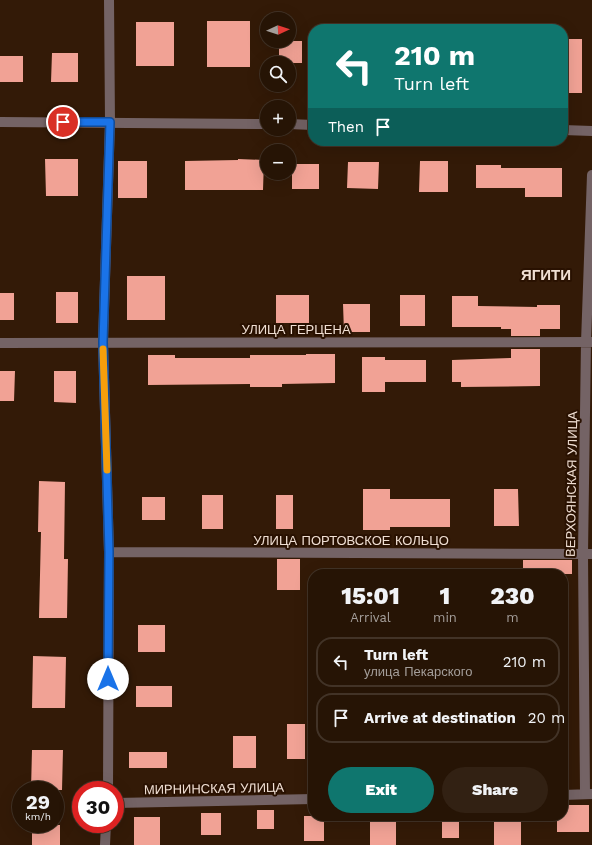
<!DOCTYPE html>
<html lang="en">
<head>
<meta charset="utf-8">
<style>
  :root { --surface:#261405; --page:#322113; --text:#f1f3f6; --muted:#a49e9a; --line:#423327; --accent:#0f766e }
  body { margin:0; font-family:"Work Sans",sans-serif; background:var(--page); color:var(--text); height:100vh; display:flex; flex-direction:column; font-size:15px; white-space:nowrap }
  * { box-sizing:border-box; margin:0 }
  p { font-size:13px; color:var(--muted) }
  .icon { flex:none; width:22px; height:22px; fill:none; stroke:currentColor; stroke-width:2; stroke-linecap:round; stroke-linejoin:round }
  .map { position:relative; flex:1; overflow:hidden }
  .drawer { position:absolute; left:308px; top:569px; width:260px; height:252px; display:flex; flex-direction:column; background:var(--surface); border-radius:16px; box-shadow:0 4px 16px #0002,0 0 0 1px var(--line) }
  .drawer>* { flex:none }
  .guide { position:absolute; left:308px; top:24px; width:260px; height:122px; border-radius:16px; box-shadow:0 4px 16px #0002,0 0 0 1px var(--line); background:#0f766e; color:#fff; overflow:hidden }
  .needle { width:26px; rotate:87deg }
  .buttons { position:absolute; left:260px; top:12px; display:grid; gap:8px }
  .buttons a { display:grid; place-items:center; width:36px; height:36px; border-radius:50%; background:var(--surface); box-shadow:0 4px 16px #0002,0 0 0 1px var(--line); font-size:20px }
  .speed { position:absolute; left:12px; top:781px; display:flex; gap:8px; font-size:20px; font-weight:700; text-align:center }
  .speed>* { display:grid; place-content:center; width:52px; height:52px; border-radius:50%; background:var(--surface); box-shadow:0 4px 16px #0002,0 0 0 1px var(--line); line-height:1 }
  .speed small { font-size:10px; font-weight:400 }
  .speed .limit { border:6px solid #d22; background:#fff; color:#111 }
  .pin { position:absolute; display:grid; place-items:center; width:34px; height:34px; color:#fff; margin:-17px; border:2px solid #fff; border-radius:50%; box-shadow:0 1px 4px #0007 }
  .me { position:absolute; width:44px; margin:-22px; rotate:0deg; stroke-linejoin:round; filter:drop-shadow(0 0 3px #0008) }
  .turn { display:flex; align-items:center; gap:14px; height:84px; padding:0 20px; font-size:18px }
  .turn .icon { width:52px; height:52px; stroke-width:2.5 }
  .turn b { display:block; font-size:28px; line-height:34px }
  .then { display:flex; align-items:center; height:38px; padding:0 20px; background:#0003; gap:8px; font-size:15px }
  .eta { display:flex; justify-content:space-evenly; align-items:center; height:68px; text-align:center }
  .eta b { font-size:24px; font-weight:800; line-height:28px }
  .cta { display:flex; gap:8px; margin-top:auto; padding:8px 20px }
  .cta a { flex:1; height:46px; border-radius:24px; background:var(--accent); color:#fff; font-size:16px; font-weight:800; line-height:46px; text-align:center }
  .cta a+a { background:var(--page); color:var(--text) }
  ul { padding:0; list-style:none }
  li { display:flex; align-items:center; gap:12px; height:50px; margin:0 8px 6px; padding:0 12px; border:2px solid var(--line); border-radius:16px }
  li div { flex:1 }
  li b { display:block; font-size:15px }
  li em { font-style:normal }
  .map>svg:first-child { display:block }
</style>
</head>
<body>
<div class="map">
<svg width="592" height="845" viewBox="0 0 592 845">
  <rect width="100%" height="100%" fill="#331a07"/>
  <path fill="#f1a295" d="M 207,21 L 250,21 L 250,67 L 207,67 Z
    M 136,22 L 174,22 L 174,66 L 136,66 Z
    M 563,39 L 582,39 L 582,93 L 563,93 Z
    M 279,41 L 302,41 L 302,63 L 279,63 Z
    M 52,53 L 78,53 L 78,82 L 51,82 Z
    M 0,56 L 23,56 L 23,82 L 0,82 Z
    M 45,159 L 78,159 L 78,196 L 46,196 Z
    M 238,159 L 264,160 L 263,190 L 185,190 L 185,161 L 238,160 Z
    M 118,161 L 147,161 L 147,198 L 118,198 Z
    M 420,161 L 448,161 L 448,192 L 419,192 Z
    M 348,162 L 379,162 L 378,189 L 347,188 Z
    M 292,164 L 319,164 L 319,189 L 292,189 Z
    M 476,165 L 501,165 L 501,168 L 562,168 L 562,197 L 525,197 L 525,188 L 476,188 Z
    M 127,276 L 165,276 L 165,320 L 127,320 Z
    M 56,292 L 78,292 L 78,323 L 56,323 Z
    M 0,293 L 14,293 L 14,320 L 0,320 Z
    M 276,295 L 309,295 L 309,323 L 276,323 Z
    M 400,295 L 425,295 L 425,326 L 400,326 Z
    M 452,296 L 478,296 L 478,306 L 537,307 L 537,305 L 560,305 L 560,329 L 540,329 L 540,336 L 511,336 L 511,329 L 501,329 L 501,327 L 452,327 Z
    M 343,304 L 370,304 L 370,332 L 344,332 Z
    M 511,349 L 540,349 L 540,386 L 461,387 L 461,382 L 452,382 L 452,360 L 511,358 Z
    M 306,354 L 335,354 L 335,383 L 282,384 L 282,387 L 250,387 L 250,384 L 148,385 L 148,355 L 175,355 L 175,358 L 250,358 L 250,355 L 306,355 Z
    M 362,357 L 385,357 L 385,360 L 426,360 L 426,382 L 385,382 L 385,392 L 362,392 Z
    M 0,371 L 15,371 L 14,401 L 0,401 Z
    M 54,371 L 76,371 L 76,403 L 54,402 Z
    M 39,481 L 65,482 L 64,559 L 68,559 L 67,618 L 39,618 L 41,532 L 38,532 Z
    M 363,489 L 390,489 L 390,499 L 450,499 L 450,527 L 390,527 L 390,530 L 363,530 Z
    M 494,489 L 518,489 L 519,526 L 494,526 Z
    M 202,495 L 223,495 L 223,529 L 202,529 Z
    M 276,495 L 293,495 L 293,529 L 276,529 Z
    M 142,497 L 165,497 L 165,520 L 142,520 Z
    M 277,559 L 300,559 L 300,590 L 277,590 Z
    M 523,560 L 572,560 L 572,574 L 523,574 Z
    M 138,625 L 165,625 L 165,652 L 138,652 Z
    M 33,656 L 66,657 L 65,708 L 32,708 Z
    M 136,686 L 172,686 L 172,707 L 136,707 Z
    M 287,724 L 305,724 L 305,759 L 287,759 Z
    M 233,736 L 256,736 L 256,768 L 233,768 Z
    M 32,750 L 63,750 L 62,790 L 31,790 Z
    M 129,752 L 167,752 L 167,768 L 129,768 Z
    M 563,805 L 589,805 L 589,832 L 557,832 L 557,816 L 563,816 Z
    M 257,810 L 274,810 L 274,829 L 257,829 Z
    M 201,813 L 221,813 L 221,835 L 201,835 Z
    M 304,816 L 324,816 L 324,841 L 304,841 Z
    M 370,816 L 396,816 L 396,845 L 370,845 Z
    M 442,816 L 459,816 L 459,838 L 442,838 Z
    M 494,816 L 521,816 L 521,845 L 494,845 Z
    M 134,817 L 160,817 L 160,845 L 134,845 Z
    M 32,825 L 60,825 L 60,845 L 32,845 Z"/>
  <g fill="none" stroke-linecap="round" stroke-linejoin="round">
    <path stroke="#746365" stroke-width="10" d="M 0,122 L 267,124
      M 289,124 L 313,125
      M 563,130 L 592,131
      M 0,343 L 592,342
      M 109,552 L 592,554
      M 108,790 L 109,552 L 103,342 L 110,122 L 109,0
      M 585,794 L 583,554 L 586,342 L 592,175
      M 563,795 L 592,794
      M 115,803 L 313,799
      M 105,845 L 106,824"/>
  </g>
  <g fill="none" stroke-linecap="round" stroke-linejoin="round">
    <defs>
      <path id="route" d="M 63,122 L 110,122 L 103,342 L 109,552 L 108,679"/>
    </defs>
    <use href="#route" stroke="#114b97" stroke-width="10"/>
    <use href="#route" stroke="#1a73e8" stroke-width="7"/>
    <path stroke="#f59e0b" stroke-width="7" d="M 103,349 L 107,470"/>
  </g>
  <g text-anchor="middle" stroke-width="4" stroke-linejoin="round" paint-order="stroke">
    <g font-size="13" fill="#f0dfd3" stroke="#291101">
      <text x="296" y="334">УЛИЦА ГЕРЦЕНА</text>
      <text transform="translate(571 484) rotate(-89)" y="5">ВЕРХОЯНСКАЯ УЛИЦА</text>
      <text x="351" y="545">УЛИЦА ПОРТОВСКОЕ КОЛЬЦО</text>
      <text transform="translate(214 788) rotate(-1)" y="5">МИРНИНСКАЯ УЛИЦА</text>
    </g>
    <g font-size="15" font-weight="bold" fill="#f0dfd3" stroke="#291101">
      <text x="546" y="280">ЯГИТИ</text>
    </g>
  </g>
</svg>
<div class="buttons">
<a><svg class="needle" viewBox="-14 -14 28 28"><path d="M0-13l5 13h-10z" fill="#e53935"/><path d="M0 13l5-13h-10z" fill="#a49e9a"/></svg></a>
<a><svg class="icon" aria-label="search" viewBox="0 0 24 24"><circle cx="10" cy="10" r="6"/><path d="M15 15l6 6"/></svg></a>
<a>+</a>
<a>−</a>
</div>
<div class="speed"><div>29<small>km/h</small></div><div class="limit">30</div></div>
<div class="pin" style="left:63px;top:122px;background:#d93025"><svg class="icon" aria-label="arrive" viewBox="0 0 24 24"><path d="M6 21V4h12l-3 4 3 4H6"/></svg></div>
<svg class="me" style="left:108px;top:679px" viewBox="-20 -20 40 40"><circle r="19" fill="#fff"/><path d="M0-13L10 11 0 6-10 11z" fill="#1a73e8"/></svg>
<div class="guide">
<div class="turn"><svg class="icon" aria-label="left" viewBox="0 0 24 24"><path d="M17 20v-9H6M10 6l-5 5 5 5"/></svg><div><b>210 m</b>Turn left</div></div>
<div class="then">Then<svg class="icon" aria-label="arrive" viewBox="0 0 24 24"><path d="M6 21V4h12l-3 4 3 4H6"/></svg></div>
</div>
<section class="drawer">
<div class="eta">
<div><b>15:01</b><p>Arrival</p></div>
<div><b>1</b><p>min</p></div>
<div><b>230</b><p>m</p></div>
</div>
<ul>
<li><svg class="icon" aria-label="left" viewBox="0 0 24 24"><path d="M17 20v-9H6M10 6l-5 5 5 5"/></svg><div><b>Turn left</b><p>улица Пекарского</p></div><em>210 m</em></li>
<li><svg class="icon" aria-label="arrive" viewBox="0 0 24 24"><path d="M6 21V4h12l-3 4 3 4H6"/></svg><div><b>Arrive at destination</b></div><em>20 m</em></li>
</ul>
<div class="cta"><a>Exit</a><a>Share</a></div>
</section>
</div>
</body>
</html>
